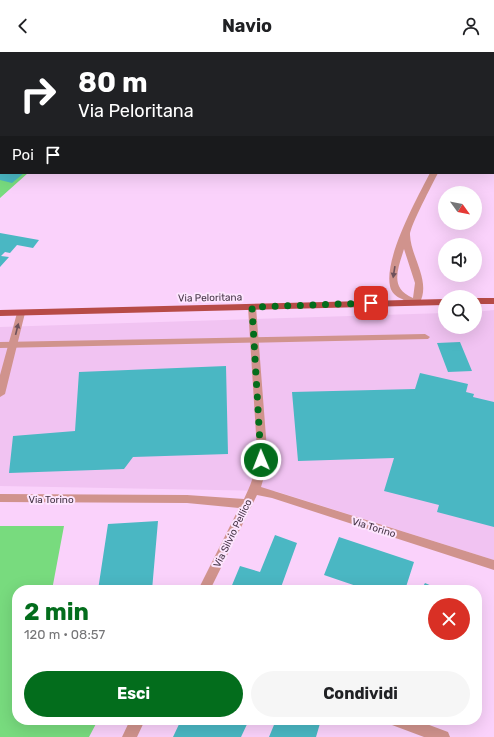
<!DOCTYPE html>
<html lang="it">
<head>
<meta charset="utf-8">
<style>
  :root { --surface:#fff; --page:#f6f6f6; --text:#202124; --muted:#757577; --accent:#036d1c }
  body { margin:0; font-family:Rubik,sans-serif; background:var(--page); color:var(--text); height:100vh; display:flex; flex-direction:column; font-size:15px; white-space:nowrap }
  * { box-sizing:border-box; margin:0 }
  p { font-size:13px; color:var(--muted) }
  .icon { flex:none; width:22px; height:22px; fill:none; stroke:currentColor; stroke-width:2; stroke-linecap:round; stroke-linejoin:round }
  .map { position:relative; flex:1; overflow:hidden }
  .details { position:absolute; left:12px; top:533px; width:470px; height:140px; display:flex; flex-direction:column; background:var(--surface); border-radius:16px; box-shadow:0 4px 16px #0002 }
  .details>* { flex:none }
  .guide { position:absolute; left:0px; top:0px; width:494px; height:122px; box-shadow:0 4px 16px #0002; background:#202124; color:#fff; overflow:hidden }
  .needle { width:26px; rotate:123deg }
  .buttons { position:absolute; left:438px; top:134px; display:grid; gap:8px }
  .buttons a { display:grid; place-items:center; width:44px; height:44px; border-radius:50%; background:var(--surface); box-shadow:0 4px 16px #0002; font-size:20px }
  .pin { position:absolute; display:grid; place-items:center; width:34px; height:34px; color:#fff; margin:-17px; border-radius:8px; box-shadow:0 2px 6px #0006 }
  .me { position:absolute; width:44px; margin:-22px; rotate:359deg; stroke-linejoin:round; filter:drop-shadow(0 0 3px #0008) }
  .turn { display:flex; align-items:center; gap:14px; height:84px; padding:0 12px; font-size:18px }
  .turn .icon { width:52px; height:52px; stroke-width:2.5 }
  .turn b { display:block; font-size:28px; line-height:34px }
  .then { display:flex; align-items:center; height:38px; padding:0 12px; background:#0003; gap:8px; font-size:15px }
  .round { display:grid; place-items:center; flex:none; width:42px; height:42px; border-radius:21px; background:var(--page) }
  .summary { display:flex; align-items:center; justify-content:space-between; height:68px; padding:0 12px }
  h1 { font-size:24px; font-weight:700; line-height:30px; color:var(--accent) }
  .action { display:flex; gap:8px; margin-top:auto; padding:8px 12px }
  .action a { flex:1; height:46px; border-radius:24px; background:var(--accent); color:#fff; font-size:16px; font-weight:700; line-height:46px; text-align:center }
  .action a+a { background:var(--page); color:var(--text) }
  header { display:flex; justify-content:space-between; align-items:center; height:52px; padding:0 12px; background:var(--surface); font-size:18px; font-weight:700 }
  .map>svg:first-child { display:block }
</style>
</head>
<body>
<header><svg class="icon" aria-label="back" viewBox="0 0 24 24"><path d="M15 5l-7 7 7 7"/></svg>Navio<svg class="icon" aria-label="person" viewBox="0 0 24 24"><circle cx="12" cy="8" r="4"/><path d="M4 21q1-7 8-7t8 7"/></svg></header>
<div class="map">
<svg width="494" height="685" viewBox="0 0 494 685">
  <rect width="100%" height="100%" fill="#fad2fb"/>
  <path fill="#f1c3f2" d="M 494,258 L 494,508 L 275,439 L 0,434 L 0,275 L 445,261 L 445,275 L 475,275 L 475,260 Z"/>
  <path fill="#78db7e" d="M 0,0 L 181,0 L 1,1 L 1,121 L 28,121 L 0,146 Z
    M 0,474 L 64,474 L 52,538 L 17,538 L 17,668 L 98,668 L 89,685 L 0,685 Z"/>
  <path fill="#4ab7c3" d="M 0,121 L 24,121 L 12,131 L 0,128 Z
    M 0,181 L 39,188 L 33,196 L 17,193 L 10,201 L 5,200 L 1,204 L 9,205 L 0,215 Z
    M 460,290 L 472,319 L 448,320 L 437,291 Z
    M 226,314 L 228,402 L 133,405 L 124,417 L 9,421 L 13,384 L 75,379 L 79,320 Z
    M 420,321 L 468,332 L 466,340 L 474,342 L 473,345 L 494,350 L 494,475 L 437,460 L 439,453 L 384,439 L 394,406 L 298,409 L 292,340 L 415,337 Z
    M 158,469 L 152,538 L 98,538 L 108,472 Z
    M 275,483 L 297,491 L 280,538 L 230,538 L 240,514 L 260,520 Z
    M 339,485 L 414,510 L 405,538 L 368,538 L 324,523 Z
    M 425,531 L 441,538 L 421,538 Z
    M 181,668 L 249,668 L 241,685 L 173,685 Z
    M 276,668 L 321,668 L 316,685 L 269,685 Z"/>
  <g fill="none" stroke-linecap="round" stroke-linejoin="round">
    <path fill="#d0938d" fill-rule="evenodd" d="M 412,0 L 424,0 L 425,1 L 413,1 Z
      M 425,282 L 430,285 L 428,287 L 0,296 L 0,290 Z"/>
    <path fill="#d0938d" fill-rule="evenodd" d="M 252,252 L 256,255 L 267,398 L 266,418 L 261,435 L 494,508 L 494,518 L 272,446 L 257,443 L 210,538 L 198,538 L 239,456 L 187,451 L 0,450 L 0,442 L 187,443 L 244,447 C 253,429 256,418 257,398 L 248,255 Z
      M 21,258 L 25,261 L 5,342 L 0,345 L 0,323 L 17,261 Z
      M 130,668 L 145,668 L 137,685 L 122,685 Z
      M 390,668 L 416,668 L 448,680 L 450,685 L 424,685 L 392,673 Z"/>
    <path fill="#d0938d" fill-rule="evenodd" d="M 493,6 L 494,6 L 493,12 Z
      M 430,121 L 438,121 C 433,131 409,176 410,183 C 411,206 432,230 419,252 C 413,253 407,250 402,247 C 396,245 391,240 390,234 C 384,206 417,146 430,121 ZM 404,197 L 415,231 L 413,246 C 389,236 398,217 404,197 Z"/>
    <path fill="#b74b47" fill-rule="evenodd" d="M 475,246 L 494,246 L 494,252 L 475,252 Z
      M 445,247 L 445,253 L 0,264 L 0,258 Z"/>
  </g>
  <defs><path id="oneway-solid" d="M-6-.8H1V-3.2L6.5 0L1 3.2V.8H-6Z"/></defs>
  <g fill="#6d505a">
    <use href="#oneway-solid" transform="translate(394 220) rotate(99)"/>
    <use href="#oneway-solid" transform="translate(17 277) rotate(-76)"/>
  </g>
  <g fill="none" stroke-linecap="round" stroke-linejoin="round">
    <path stroke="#036d1c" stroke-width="7" stroke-dasharray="0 12.6" d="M 261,408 L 252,255 L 371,251"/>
  </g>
  <g text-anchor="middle" stroke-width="4" stroke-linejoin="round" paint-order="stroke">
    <g font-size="10" fill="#433344" stroke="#fde5fe">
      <text transform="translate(210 245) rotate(-1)" y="4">Via Peloritana</text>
      <text x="51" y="451">Via Torino</text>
      <text transform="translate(374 475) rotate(17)" y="4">Via Torino</text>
      <text transform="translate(232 481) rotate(-64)" y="4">Via Silvio Pellico</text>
    </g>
  </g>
</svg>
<div class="buttons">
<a><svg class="needle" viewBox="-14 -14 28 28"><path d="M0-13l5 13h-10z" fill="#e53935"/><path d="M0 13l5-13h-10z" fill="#757577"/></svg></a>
<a><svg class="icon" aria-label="sound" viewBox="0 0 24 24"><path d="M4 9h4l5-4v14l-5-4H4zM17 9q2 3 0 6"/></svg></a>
<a><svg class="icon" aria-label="search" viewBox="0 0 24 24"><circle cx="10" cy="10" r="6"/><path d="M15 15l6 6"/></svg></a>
</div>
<div class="pin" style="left:371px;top:251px;background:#d93025"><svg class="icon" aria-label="arrive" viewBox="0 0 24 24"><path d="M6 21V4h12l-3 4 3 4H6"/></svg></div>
<svg class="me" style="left:261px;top:408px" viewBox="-20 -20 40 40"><circle r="17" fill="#036d1c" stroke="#fff" stroke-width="3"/><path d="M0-11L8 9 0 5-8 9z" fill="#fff"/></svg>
<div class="guide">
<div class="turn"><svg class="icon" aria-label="right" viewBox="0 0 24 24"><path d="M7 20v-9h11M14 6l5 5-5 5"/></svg><div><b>80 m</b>Via Peloritana</div></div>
<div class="then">Poi<svg class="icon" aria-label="arrive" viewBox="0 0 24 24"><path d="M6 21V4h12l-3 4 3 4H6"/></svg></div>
</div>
<section class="details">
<div class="summary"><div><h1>2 min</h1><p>120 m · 08:57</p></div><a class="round" style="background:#d93025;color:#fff"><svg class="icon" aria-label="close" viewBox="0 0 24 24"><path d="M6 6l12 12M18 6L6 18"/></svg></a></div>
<div class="action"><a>Esci</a><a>Condividi</a></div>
</section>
</div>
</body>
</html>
